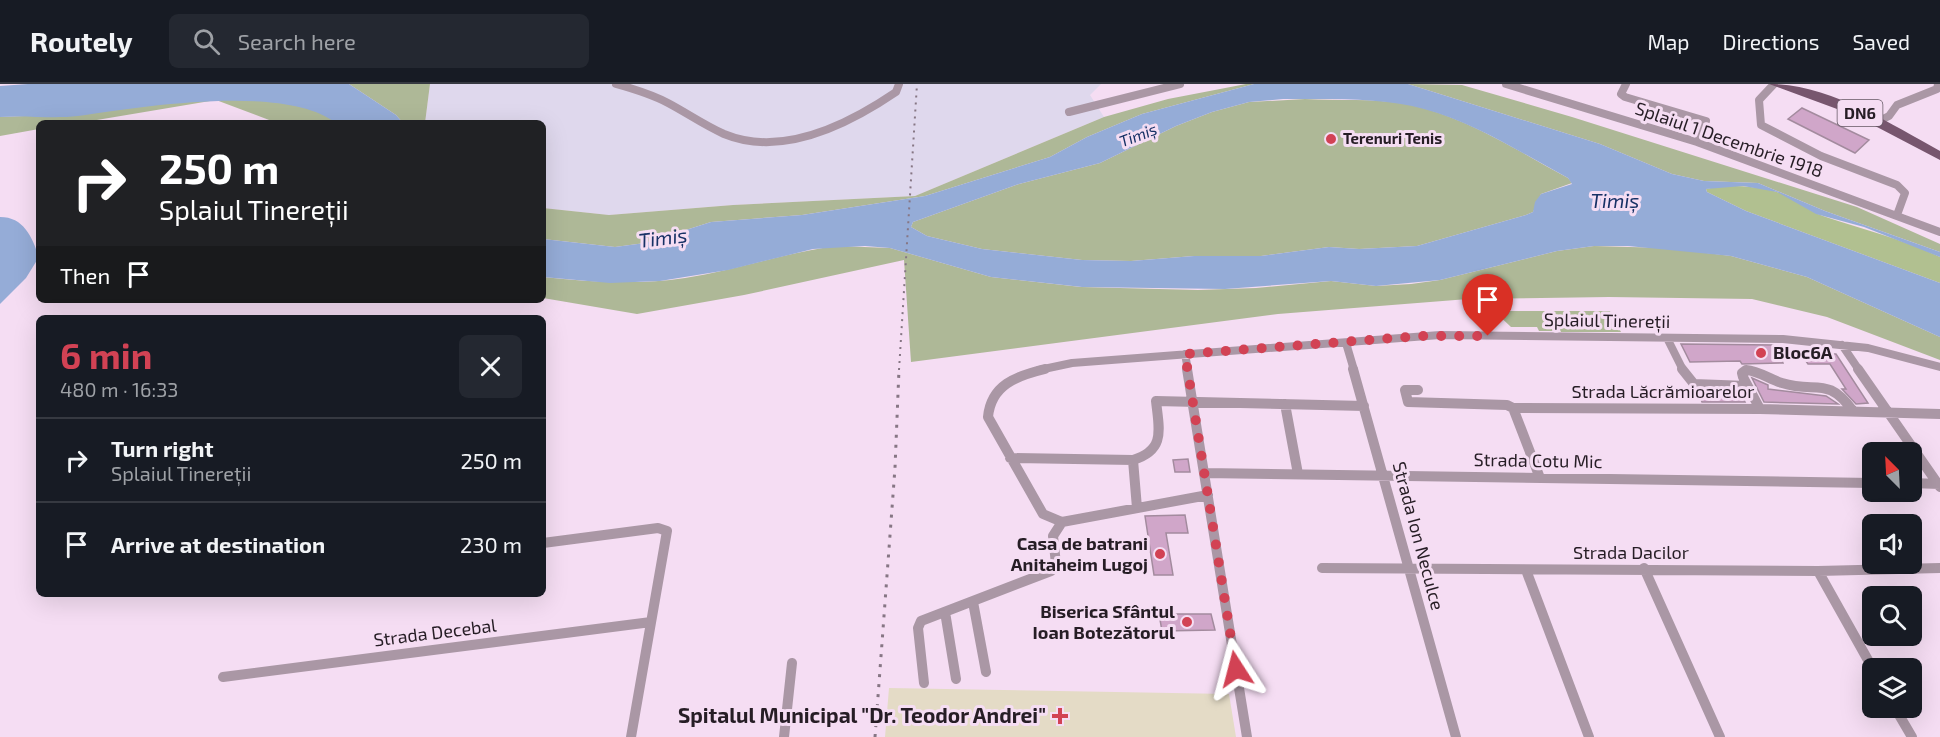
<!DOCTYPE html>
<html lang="en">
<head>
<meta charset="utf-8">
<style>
  :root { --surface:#171b24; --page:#242831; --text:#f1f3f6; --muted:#9ea1a6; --line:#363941; --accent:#d24254 }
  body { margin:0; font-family:"Exo 2",sans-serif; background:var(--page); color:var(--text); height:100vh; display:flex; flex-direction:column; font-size:22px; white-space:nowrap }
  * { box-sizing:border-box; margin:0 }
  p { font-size:20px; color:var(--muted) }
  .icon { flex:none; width:33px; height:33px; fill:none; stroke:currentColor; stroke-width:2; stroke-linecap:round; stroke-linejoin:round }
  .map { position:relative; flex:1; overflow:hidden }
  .details { position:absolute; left:36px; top:231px; width:510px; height:282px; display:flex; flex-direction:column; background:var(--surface); border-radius:9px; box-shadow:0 6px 24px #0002 }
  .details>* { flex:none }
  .hud { position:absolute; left:36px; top:36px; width:510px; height:183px; border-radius:9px; box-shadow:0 6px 24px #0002; background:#202124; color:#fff; overflow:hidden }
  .needle { width:39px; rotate:336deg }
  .tools { position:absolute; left:1862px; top:358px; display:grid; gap:12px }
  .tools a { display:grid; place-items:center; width:60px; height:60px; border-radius:9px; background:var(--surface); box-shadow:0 6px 24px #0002; font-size:30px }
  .pin { position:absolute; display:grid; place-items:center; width:51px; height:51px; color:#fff; margin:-62px -26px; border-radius:50% 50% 50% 0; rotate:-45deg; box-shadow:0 0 6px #0007 }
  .pin .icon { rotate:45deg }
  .me { position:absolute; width:66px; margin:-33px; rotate:351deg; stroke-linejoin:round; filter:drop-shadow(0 0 4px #0008) }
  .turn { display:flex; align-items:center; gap:21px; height:126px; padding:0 24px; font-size:27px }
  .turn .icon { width:78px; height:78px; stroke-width:2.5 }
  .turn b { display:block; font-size:42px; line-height:51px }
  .then { display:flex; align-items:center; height:57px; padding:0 24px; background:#0003; gap:12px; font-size:22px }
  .round { display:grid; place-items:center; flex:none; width:63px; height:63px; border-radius:9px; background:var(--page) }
  .head { display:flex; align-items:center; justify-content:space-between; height:102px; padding:0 24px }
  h1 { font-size:36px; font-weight:700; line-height:45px; color:var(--accent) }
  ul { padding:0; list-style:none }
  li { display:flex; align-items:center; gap:18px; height:84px; padding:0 24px; border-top:2px solid var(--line) }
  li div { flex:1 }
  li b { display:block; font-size:22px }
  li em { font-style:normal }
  header { display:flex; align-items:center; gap:36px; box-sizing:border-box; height:84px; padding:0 30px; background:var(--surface); border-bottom:2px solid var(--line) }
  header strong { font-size:28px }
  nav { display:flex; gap:33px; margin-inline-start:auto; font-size:21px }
  .search { width:420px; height:54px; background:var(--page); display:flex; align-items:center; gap:15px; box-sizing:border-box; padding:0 21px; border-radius:9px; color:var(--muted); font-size:22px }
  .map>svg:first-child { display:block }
</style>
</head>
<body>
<header>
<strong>Routely</strong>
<div class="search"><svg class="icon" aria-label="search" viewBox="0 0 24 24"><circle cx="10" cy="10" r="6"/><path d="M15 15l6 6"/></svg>Search here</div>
<nav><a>Map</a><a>Directions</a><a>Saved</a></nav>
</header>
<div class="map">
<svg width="1940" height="653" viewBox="0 0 1940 653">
  <rect width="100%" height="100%" fill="#f5ddf3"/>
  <path fill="#dfd8ed" d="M 430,0 L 1101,0 L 1090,11 L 1104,33 L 915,112 L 733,121 L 609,131 L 543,124 L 543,39 L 425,39 Z"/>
  <path fill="#e4dbc6" d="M 889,604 L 1229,610 L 1236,653 L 885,653 Z"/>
  <path fill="#aeb897" d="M 349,0 L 430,0 L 425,39 L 403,39 L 396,31 Z
    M 1246,0 L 1254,0 L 1142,30 L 1087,53 L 1050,73 L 925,112 L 802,131 L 711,138 L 645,159 L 615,163 L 543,155 L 543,124 L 609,131 L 733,121 L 915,112 L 1104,33 L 1168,15 Z
    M 1408,0 L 1462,1 L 1572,33 L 1857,123 L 1940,160 L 1940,168 L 1825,127 L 1758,99 L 1704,97 L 1672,90 L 1600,60 Z
    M 238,6 C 272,6 313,9 336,39 L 277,39 L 216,16 L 79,39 L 39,39 L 39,45 L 0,52 L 0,33 L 93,29 L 188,11 Z
    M 1305,15 C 1338,17 1373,14 1406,20 C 1465,32 1516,66 1568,94 L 1572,99 L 1541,110 L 1533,128 L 1526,131 L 1417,162 L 1359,165 L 1329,163 L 1261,172 L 1194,172 L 1131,177 L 1082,176 L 982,165 L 927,152 L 911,143 L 913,138 L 1019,100 L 1100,79 L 1176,42 L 1212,28 L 1249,18 Z
    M 838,162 L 890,164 L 991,193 L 1081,203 L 1198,206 L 1256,204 L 1331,197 L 1376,202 L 1411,200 L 1440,196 L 1557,167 L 1594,162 L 1666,164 L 1731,172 L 1807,193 L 1940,253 L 1940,276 L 1827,233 L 1752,215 L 1609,213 L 1468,215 L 1278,230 L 911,278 L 904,176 L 744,211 L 637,230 L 543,214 L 543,193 C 590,198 638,201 685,194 C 737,186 786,168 838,162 Z
    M 1494,227 L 1550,227 L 1559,247 L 1539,247 L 1537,243 L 1511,243 Z
    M 1552,227 L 1610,227 L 1621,248 L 1561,248 Z"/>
  <path fill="#b1c090" d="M 1720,102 C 1744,102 1769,102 1791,114 C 1802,120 1811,128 1823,132 C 1862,145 1902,155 1940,173 L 1940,199 L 1746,127 L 1707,108 L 1706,105 Z"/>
  <path fill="#95acd7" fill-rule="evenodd" d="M 28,0 L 349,0 L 396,31 L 403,39 L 336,39 C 286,0 146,22 78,32 C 52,35 26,31 0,33 L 0,2 Z
    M 1254,0 L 1408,0 L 1600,60 L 1672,90 L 1704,97 L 1758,99 L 1825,127 L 1940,168 L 1940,173 L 1864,143 L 1816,130 L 1777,108 L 1743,102 L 1706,105 L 1707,108 L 1746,127 L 1940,199 L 1940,253 L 1807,193 L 1731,172 L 1628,162 L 1594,162 L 1557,167 L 1440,196 L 1376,202 L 1331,197 L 1225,205 L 1082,203 L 991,193 L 890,164 L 865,162 L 813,165 L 728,186 L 660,197 L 610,199 L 543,193 L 543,155 L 615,163 L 645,159 L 711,138 L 802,131 L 925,112 L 1050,73 L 1087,53 L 1142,30 ZM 1283,15 C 1326,15 1383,13 1424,25 C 1476,39 1521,69 1568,94 L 1572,100 L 1541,110 L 1535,118 L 1533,128 L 1526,131 L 1417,162 L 1359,165 L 1329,163 L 1261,172 L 1194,172 L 1131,177 L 1082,176 L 982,165 L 927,152 L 911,143 L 913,138 L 1019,100 L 1100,79 L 1176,42 L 1212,28 L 1249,18 Z
    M 0,133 C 24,133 32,153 39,173 L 26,194 L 0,220 Z"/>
  <path fill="#d0a6c9" stroke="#a38b9e" stroke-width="1.5" d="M 1802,24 L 1869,56 L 1855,69 L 1788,35 Z
    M 1681,260 L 1775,261 L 1783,279 L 1742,280 L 1740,277 L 1690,278 Z
    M 1801,270 L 1836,270 L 1868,319 L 1856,320 L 1842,305 L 1846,305 L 1830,280 L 1808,280 Z
    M 1752,294 L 1768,301 L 1768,305 L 1826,312 L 1838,320 L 1764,318 Z
    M 1698,307 L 1740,309 L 1745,318 L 1702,318 Z
    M 1188,375 L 1190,388 L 1175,388 L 1173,376 Z
    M 1185,431 L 1188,449 L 1166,449 L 1173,491 L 1154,491 L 1145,432 Z
    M 1159,530 L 1211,530 L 1215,546 L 1162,547 Z"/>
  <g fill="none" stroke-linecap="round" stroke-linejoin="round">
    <path stroke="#aa97a5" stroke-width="8" d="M 616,0 C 634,5 651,10 668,19 C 687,29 704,41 724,50 C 782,74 849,40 896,8 L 899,0
      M 1506,0 L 1697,58 L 1940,148
      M 1626,0 L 1621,10 L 1625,13 L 1706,37 L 1697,58
      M 1774,0 L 1759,16 L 1761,41 L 1821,72 L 1897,101 L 1905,109 L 1897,131
      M 1069,28 L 1180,0
      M 1877,38 L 1889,32 L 1897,21 L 1937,5 L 1938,0
      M 1667,254 L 1683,286
      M 1346,259 L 1354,286
      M 1842,261 L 1859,286
      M 1185,270 L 1188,286
      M 1039,286 L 1072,279 L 1440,251 L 1783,255 L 1868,264 L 1940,283
      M 1746,286 L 1749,286"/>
    <path stroke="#aa97a5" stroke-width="10" d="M 1045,285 C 1016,292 991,301 988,333 L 1043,430 L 1062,438 L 1208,411
      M 1187,285 L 1247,653
      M 1353,285 L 1456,653
      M 1682,285 L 1694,300 L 1747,302
      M 1858,285 L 1940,403
      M 1418,306 L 1405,306 L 1408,318 L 1507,321 L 1513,324 L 1760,325 L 1940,330
      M 1285,320 L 1298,390
      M 1513,324 L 1540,394
      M 1760,325 L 1743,293 L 1742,289 L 1746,286 C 1759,287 1769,295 1782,299 C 1816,310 1827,291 1853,327
      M 1010,374 L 1133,376 C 1166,366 1159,345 1156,317 L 1364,322
      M 1133,376 L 1137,424
      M 1204,389 L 1872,399
      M 1911,399 L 1940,400
      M 543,459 L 658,444 L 667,447 L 631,653
      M 1322,484 L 1818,487 L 1940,484
      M 1644,484 L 1720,653
      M 1526,486 L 1589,653
      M 1818,487 L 1873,585
      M 973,518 L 986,588
      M 945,528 L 956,595
      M 223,593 L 651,538
      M 924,599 L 918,544 L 921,537 L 1051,487 L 1056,480 L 1053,452 L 1062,438
      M 1895,624 L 1912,653
      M 784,653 L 792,579"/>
    <path fill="#77566e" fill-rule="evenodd" d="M 1769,0 C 1829,0 1889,39 1940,67 L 1940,76 L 1856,32 Z"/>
    <path stroke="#867684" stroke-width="2" stroke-dasharray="2 5" stroke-linecap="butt" d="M 899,286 L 917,0"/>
    <path stroke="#867684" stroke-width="3" stroke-dasharray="3 7" stroke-linecap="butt" d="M 875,653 L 895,384 L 899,285"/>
  </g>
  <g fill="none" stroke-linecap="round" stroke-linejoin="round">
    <path stroke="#d24254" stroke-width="10" stroke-dasharray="0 18" d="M 1236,585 L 1185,270 L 1421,252 L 1488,252"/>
  </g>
  <g fill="#d24254" stroke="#f5ddf3" stroke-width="2">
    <circle cx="1331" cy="55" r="6"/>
    <circle cx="1761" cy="269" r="6"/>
    <circle cx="1160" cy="470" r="6"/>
    <circle cx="1187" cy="538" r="6"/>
    <path d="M1057 623h6v6h6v6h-6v6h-6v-6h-6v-6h6z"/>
  </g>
  <g text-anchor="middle" stroke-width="6" stroke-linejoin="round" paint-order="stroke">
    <g font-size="15" font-weight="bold" fill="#261d25" stroke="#f5ddf3" text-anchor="start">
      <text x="1343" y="60">Terenuri Tenis</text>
    </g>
    <rect fill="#f5ddf3" stroke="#645763" stroke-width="1.5" x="1837.5" y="16" width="45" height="26" rx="4.5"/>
    <g font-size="16" font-weight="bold" fill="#261d25">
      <text x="1860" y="35">DN6</text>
    </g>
    <g font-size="16" font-style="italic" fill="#173165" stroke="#f5ddf3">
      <text transform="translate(1138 51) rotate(-21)" y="6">Timiș</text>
    </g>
    <g font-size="18" fill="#261d25" stroke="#f5ddf3">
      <text transform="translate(1729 56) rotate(19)" y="6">Splaiul 1 Decembrie 1918</text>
      <text transform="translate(1607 237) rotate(1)" y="6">Splaiul Tinereții</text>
      <text x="1663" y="314">Strada Lăcrămioarelor</text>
      <text transform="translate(1538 377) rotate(1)" y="6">Strada Cotu Mic</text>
      <text transform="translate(1418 452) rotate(75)" y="6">Strada Ion Neculce</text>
      <text x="1631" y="475">Strada Dacilor</text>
      <text transform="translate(435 549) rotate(-7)" y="6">Strada Decebal</text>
    </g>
    <g font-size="18" font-weight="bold" fill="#261d25" stroke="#f5ddf3" text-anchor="end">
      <text x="1773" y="275" text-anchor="start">Bloc6A</text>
      <text x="1148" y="466">Casa de batrani<tspan x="1148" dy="21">Anitaheim Lugoj</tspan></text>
      <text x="1175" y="534">Biserica Sfântul<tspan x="1175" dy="21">Ioan Botezătorul</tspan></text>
    </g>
    <g font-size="20" font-style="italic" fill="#173165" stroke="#f5ddf3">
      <text x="1615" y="124">Timiș</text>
      <text transform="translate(663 154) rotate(-7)" y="7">Timiș</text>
    </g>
    <g font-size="21" font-weight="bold" fill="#261d25" stroke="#f5ddf3" text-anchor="end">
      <text x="1046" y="639">Spitalul Municipal "Dr. Teodor Andrei"</text>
    </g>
  </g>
</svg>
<div class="tools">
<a><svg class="needle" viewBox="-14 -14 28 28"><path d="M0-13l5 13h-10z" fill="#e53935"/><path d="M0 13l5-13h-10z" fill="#9ea1a6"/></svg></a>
<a><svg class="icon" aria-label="sound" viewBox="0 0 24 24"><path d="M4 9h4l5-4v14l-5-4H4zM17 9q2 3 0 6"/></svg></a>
<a><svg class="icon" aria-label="search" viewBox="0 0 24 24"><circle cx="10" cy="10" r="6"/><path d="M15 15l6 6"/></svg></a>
<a><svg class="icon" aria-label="layers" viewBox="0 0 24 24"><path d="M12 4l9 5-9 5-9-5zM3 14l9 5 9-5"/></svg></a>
</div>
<div class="pin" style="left:1488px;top:252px;background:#d93025"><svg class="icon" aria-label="arrive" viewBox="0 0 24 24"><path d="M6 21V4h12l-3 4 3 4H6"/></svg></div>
<svg class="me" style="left:1236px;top:585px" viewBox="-20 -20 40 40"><path d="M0-17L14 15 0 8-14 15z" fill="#d24254" stroke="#fff" stroke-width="4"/></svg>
<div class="hud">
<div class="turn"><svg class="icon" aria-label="right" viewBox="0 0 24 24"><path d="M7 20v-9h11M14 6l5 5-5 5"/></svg><div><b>250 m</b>Splaiul Tinereții</div></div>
<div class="then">Then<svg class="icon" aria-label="arrive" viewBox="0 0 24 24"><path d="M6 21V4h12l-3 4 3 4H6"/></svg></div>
</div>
<section class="details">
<div class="head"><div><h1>6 min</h1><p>480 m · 16:33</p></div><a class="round"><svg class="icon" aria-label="close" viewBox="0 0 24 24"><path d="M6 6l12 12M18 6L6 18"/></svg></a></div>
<ul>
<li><svg class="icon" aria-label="right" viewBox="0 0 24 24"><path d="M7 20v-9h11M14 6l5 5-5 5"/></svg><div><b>Turn right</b><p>Splaiul Tinereții</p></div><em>250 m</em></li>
<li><svg class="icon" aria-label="arrive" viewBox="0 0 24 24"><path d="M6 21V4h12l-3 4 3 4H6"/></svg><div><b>Arrive at destination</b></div><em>230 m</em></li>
</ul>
</section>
</div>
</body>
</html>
